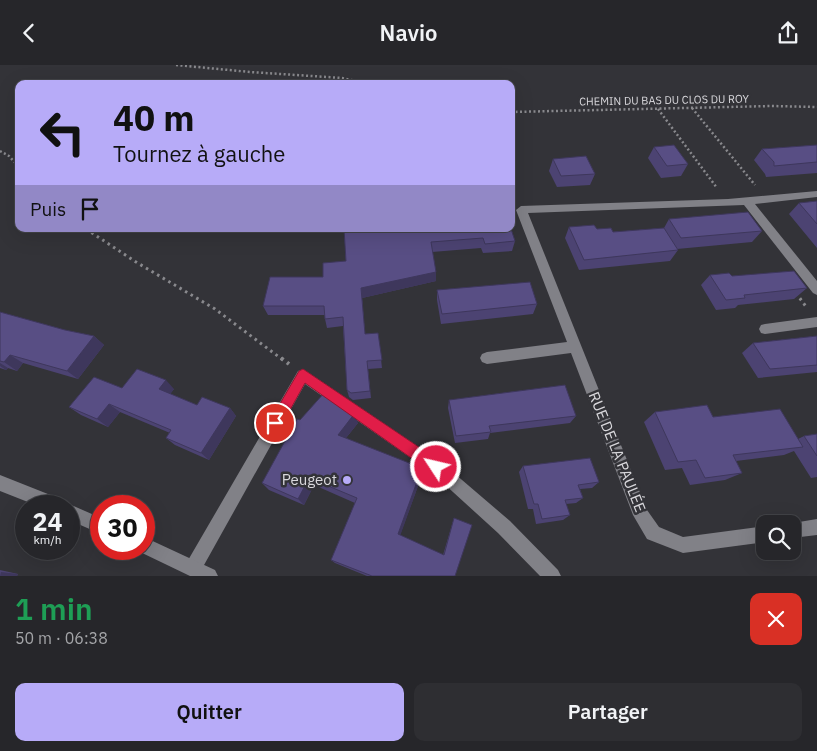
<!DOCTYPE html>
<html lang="fr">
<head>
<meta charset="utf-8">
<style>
  :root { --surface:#26262a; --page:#2e2e32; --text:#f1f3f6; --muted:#a4a5a8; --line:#424347; --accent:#b7abf8 }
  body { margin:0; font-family:"IBM Plex Sans",sans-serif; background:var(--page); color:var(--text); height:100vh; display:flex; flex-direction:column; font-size:19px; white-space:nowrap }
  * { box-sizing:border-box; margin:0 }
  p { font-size:16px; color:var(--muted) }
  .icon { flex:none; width:28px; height:28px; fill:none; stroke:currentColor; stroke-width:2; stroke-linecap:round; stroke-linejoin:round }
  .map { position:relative; height:511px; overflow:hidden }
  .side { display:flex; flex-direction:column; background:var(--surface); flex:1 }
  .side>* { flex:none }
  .banner { position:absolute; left:15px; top:15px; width:500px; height:152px; border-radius:10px; box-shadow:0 5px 20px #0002,0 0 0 1px var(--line); background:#b7abf8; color:#111; overflow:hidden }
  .controls { position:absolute; left:756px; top:450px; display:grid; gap:10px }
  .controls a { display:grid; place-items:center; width:45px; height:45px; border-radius:10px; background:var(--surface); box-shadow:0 5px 20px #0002,0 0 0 1px var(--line); font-size:25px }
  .speed { position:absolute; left:15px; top:430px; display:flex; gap:10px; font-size:25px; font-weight:700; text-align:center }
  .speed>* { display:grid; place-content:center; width:65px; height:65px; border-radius:50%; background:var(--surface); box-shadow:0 5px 20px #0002,0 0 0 1px var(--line); line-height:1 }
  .speed small { font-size:12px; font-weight:400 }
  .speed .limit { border:8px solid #d22; background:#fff; color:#111 }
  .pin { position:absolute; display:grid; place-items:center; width:42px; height:42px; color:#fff; margin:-21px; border:2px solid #fff; border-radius:50%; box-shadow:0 1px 5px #0007 }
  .me { position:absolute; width:55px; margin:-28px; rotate:305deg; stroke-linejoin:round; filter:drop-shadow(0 0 4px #0008) }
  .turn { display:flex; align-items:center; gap:18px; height:105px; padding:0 15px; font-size:22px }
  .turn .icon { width:65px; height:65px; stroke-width:2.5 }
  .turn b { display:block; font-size:35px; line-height:42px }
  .then { display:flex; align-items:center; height:48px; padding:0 15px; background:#0003; gap:10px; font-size:19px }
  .round { display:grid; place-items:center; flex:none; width:52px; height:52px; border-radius:10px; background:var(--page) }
  .summary { display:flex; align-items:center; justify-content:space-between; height:85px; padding:0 15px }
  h1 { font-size:30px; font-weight:600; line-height:38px; color:#1e9e55 }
  .button { display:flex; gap:10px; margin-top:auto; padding:10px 15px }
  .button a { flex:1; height:58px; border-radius:10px; background:var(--accent); color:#111; font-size:20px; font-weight:600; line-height:58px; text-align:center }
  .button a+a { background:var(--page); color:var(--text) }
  header { display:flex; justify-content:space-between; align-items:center; height:65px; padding:0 15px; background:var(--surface); font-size:22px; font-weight:600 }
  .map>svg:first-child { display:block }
</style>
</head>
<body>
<header><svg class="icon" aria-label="back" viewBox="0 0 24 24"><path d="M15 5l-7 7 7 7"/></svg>Navio<svg class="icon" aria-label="share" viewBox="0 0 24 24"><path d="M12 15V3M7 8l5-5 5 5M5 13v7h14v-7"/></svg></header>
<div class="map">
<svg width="817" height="511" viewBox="0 0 817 511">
  <rect width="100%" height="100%" fill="#333338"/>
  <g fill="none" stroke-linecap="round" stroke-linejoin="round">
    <path stroke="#89898d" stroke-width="2.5" stroke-dasharray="2 2.5" stroke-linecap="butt" d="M 176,0 L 250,7 L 342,13 L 370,19
      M 692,43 L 755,120
      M 658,44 L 717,123
      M 511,47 L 771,41 L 817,42
      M 0,86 L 9,91 L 19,102"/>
    <path stroke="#89898d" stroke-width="3" stroke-dasharray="2.5 4" stroke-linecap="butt" d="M 86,164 L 136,197 L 215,244 L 283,295
      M 796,228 L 807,243"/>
    <path stroke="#89898d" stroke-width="4" stroke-dasharray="3 4.5" stroke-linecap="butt" d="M 281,293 L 289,299"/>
    <path fill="#818187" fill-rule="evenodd" d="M 817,126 L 817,132 L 755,139 L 817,216 L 817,230 L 813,228 L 744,140 L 528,148 L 647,445 L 659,462 L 683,472 L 765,461 L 765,477 L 683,488 L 647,474 L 633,450 L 571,288 L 487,299 L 482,297 L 480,293 L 482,289 L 487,287 L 567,277 L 516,145 L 521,141 L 728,134 Z
      M 817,252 L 817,262 L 765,269 L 761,268 L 759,264 L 761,260 L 765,259 Z
      M 303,304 L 441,397 L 510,456 L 558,505 L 561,511 L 540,511 L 498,468 L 431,407 L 305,319 L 199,509 L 194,511 L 187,509 L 184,503 L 187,497 L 298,306 Z
      M 817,454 L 817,470 L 792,473 L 792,459 L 787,459 Z"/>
    <path fill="#818187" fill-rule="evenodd" d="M 0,410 L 63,435 L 65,441 L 69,439 L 101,453 L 101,469 L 69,455 L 69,441 L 38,441 L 0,426 Z
      M 144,472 L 215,505 L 218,511 L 190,511 L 138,486 L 137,484 L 144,484 Z"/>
  </g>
  <path fill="#4c4372" d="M 817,80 L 817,108 L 766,112 L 765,109 L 754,95 L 762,84 Z
    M 654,82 L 688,99 L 681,111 L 661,113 L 648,93 Z
    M 553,94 L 595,109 L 590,120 L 557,122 L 549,106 Z
    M 817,136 L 817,183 L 789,149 L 799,138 Z
    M 669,154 L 762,166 L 752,177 L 677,184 L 678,185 L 670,196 L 579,205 L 565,173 L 569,162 L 597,164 L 613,167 L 664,163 Z
    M 344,164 L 511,164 L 515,176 L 512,186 L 483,188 L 481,183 L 432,187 L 436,216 L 362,233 L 365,269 L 378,268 L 382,303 L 368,304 L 371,333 L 353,335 L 349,332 L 347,325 L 343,261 L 327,263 L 325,254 L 325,250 L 268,250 L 263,241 L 323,212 L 346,196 Z
    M 710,210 L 732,211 L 807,223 L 794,234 L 738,240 L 735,243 L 716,245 L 701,220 Z
    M 437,225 L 537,239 L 533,249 L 441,259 L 437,235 Z
    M 0,247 L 65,265 L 94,271 L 104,280 L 78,314 L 23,298 L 17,306 L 8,303 L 6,305 L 0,303 Z
    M 817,271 L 817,307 L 758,313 L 742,288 L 753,278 Z
    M 122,323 L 174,324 L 170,329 L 197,340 L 230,343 L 236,351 L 209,395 L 175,380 L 166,373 L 170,368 L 120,347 L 108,362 L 81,350 L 69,342 Z
    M 449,335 L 576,351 L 570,358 L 490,368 L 488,374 L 455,378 L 448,343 Z
    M 655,347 L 713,352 L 798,374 L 804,371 L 817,369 L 817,412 L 811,413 L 794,386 L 784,390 L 736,396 L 742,408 L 725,415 L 690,420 L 682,403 L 665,405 L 644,357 Z
    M 300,355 L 358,358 L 346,373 L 422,410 L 400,470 L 443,490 L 454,453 L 455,511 L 367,511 L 335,498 L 331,495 L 355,438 L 314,420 L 304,440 L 269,425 L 262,418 Z
    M 523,401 L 599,417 L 592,423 L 580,424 L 583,433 L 576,438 L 566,439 L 570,450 L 563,455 L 536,459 L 533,444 L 528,444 L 519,407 Z
    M 0,505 L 18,509 L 17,511 L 0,511 Z"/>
  <path fill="#3e375c" d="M 436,207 L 436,216 L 362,233 L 366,278 L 361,223 Z
    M 94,271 L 104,280 L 78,314 L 67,306 Z
    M 10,290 L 23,298 L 17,306 L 4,297 Z
    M 0,298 L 8,303 L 6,305 L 0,301 Z
    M 166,315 L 174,324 L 167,333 L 159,324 Z
    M 109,339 L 120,347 L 108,362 L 97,354 Z
    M 230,343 L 236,351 L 209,395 L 201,388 Z
    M 355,348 L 358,358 L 341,379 L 338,370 Z
    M 422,403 L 422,410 L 399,474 L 398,469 Z
    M 309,413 L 314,420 L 304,440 L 298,434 Z
    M 1,507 L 18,509 L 17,511 L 0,511 Z"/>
  <path fill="#584e84" stroke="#3e375c" d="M 674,80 L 688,99 L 667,101 L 654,82 Z
    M 817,80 L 817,97 L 774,101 L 774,97 L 762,84 Z
    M 586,91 L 595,109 L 561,111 L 553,94 Z
    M 817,136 L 817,159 L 799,138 Z
    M 748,147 L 762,166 L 681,173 L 669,154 Z
    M 594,160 L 597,164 L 611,163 L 613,167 L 664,163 L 678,185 L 584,195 L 569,162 Z
    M 344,164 L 511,164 L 515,176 L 485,179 L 483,173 L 431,177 L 436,207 L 361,223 L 365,269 L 378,268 L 382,295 L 367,296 L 370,326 L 351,328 L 347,325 L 343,252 L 325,254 L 324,241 L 263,241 L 270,212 L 323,212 L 323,198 L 346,196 Z
    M 794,206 L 807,223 L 744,230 L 745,233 L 726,235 L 710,210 L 729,208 L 732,211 Z
    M 530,217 L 537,239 L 442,249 L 437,225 Z
    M 0,247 L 65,265 L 94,271 L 67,306 L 10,290 L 4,297 L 0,296 Z
    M 817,271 L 817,300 L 770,304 L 753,278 Z
    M 137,304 L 166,315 L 159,324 L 197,340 L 202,332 L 230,343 L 201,388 L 166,373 L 171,365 L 109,339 L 97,354 L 69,342 L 94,312 L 122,323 Z
    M 565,320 L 576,351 L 489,361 L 491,367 L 456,371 L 449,335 Z
    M 325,327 L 355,348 L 338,370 L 422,403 L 398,469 L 444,490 L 454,453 L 472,460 L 455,511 L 372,511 L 331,495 L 357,433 L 309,413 L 298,434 L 262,418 L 297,354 L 300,355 Z
    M 707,340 L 713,352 L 780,344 L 803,382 L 733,390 L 742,408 L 705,413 L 696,395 L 678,397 L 655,347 Z
    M 817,369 L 817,391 L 804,371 Z
    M 590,393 L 599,417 L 578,420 L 583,433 L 565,435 L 570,450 L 542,454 L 538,439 L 534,439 L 523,401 Z"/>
  <path fill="#e11d48" stroke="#92132f" d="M 303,304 L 441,397 L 443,402 L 441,407 L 436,409 L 431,407 L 305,318 L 280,363 L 275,364 L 271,363 L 269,358 L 271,354 L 299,306 Z"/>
  <circle fill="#b7abf8" stroke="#333338" stroke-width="2" cx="347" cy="415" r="5"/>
  <g text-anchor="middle" stroke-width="5" stroke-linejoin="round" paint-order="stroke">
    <g font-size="11" fill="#d9d8dc" stroke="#333338">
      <text transform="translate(664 35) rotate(-1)" y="4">CHEMIN DU BAS DU CLOS DU ROY</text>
    </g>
    <g font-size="15" fill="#d9d8dc" stroke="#333338">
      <text transform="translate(617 387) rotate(68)" y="5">RUE DE LA PAULÉE</text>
    </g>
    <g font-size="15" fill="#d9d8dc" stroke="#333338" text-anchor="end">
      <text x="337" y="420">Peugeot</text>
    </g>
  </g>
</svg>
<div class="controls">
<a><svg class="icon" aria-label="search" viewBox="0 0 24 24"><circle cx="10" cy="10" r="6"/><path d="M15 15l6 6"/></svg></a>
</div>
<div class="speed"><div>24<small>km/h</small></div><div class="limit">30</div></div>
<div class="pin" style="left:275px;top:358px;background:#d93025"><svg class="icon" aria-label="arrive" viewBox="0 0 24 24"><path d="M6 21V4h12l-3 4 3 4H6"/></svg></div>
<svg class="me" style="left:436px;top:402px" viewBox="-20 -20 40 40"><circle r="17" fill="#e11d48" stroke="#fff" stroke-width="3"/><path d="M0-11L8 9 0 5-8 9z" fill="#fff"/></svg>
<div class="banner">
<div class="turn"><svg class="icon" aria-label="left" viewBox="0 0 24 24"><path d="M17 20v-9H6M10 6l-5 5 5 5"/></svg><div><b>40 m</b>Tournez à gauche</div></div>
<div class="then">Puis<svg class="icon" aria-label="arrive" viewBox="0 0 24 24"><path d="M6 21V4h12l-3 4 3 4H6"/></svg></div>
</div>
</div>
<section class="side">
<div class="summary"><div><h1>1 min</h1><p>50 m · 06:38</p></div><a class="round" style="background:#d93025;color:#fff"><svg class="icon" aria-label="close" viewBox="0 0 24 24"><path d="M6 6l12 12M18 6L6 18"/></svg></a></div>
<div class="button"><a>Quitter</a><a>Partager</a></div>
</section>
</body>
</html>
